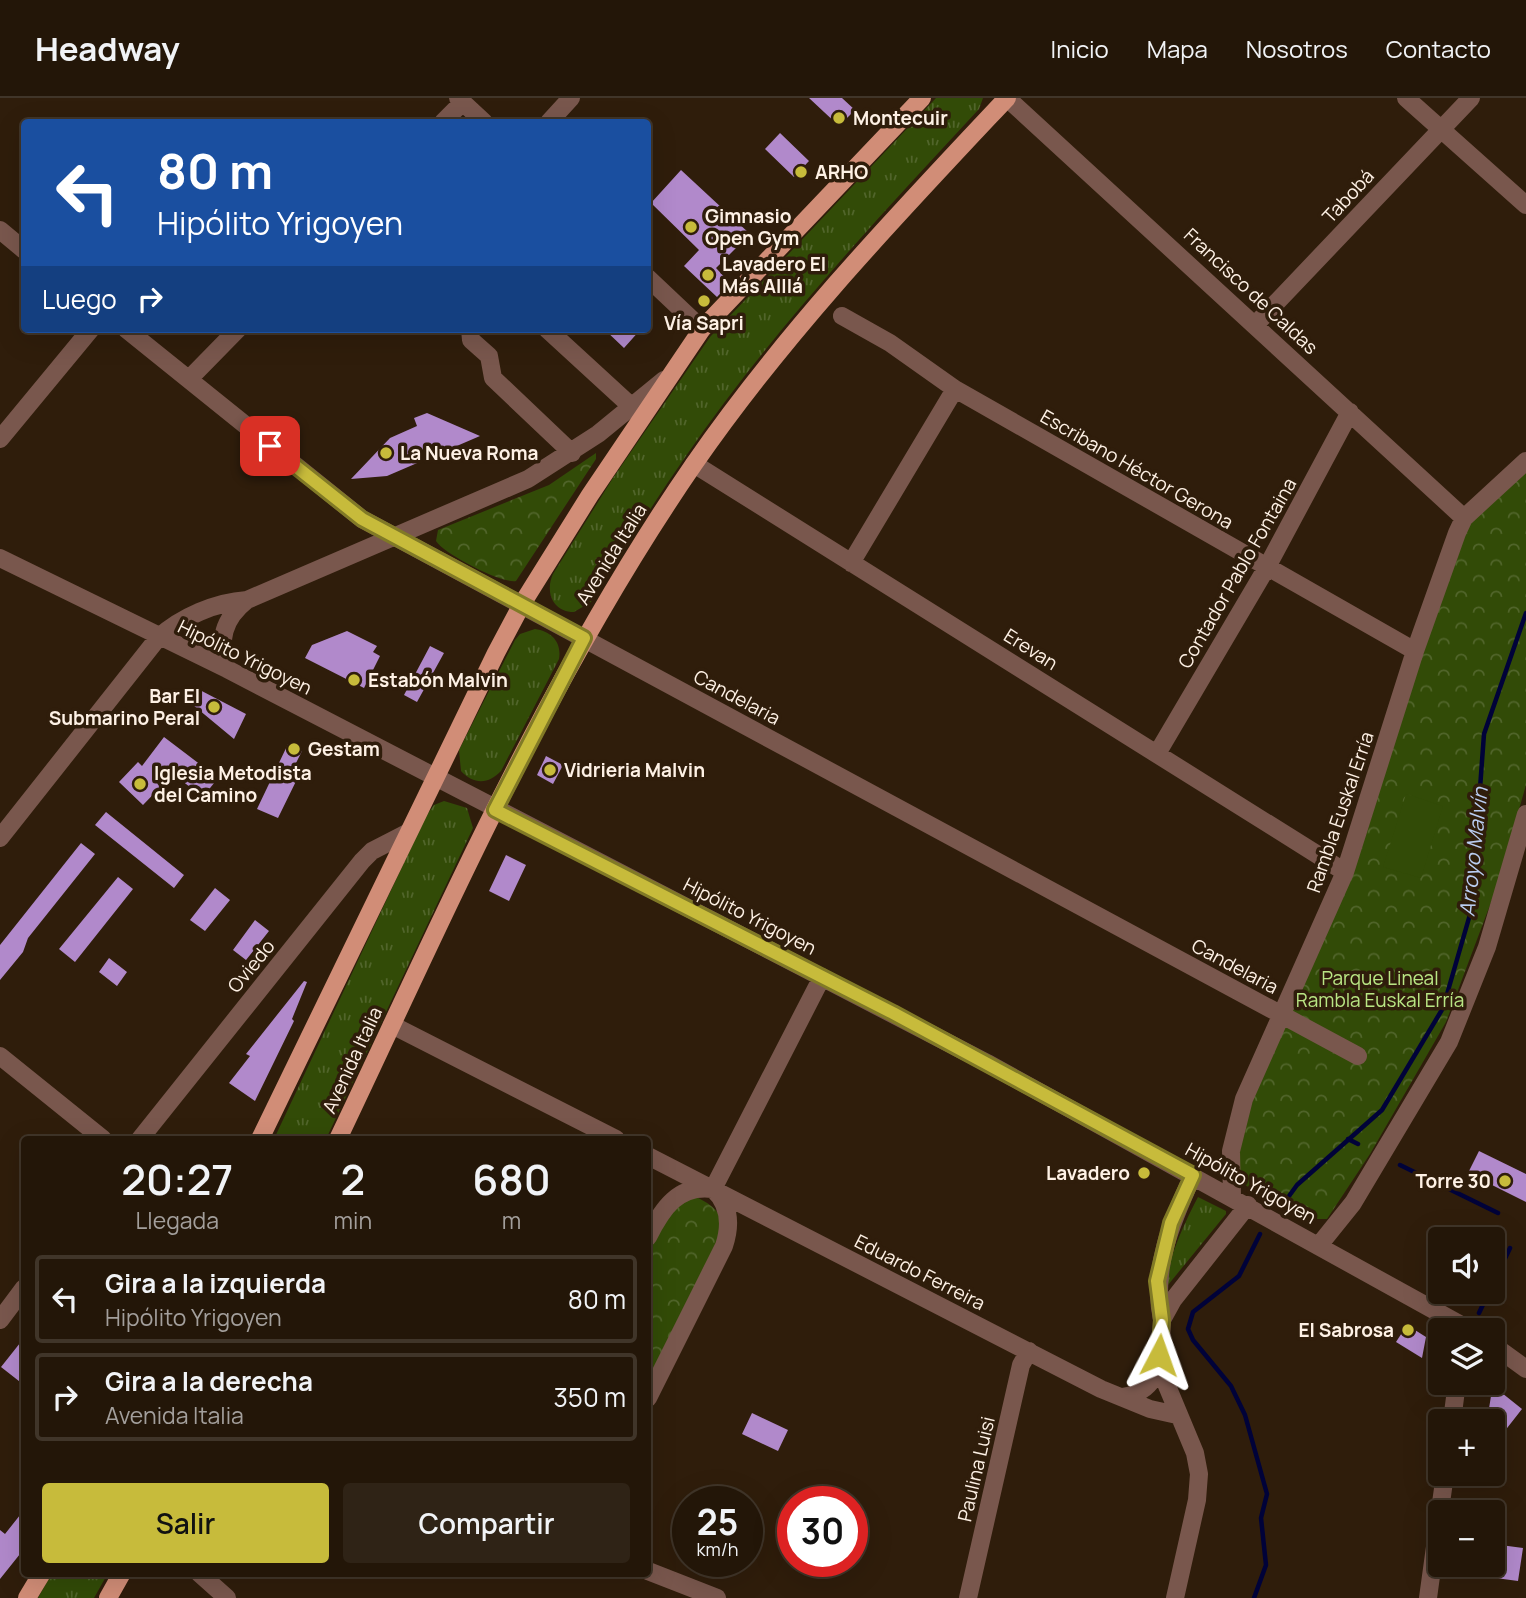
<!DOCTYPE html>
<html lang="es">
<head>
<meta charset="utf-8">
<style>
  :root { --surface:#231608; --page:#2f2316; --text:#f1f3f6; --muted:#a39f9c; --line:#403529; --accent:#c7bb3b }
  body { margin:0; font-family:Manrope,sans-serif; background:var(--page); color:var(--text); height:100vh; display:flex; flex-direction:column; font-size:26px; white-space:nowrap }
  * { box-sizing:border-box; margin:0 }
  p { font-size:23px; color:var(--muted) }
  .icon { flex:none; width:38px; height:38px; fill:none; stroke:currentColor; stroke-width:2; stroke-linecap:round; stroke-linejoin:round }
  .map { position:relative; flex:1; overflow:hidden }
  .drawer { position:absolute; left:21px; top:1038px; width:630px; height:441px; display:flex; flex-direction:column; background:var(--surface); border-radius:7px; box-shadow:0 7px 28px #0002,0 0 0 2px var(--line) }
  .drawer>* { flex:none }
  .top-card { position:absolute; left:21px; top:21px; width:630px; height:214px; border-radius:7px; box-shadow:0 7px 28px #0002,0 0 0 2px var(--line); background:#1a4fa0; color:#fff; overflow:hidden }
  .fabs { position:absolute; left:1428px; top:1129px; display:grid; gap:14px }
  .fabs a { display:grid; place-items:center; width:77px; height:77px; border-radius:7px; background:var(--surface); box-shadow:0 7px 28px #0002,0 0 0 2px var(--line); font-size:35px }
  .speed { position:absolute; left:672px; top:1388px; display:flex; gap:14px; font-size:35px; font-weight:700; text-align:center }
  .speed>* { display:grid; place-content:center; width:91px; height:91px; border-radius:50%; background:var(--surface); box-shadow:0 7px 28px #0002,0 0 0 2px var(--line); line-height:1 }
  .speed small { font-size:18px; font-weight:400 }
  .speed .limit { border:10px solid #d22; background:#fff; color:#111 }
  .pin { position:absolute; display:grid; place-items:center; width:60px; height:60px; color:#fff; margin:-30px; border-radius:14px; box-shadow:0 4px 10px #0006 }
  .me { position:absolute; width:77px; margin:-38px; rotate:4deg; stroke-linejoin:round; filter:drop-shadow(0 0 5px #0008) }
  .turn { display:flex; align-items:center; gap:24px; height:147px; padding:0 21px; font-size:32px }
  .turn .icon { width:91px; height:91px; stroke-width:2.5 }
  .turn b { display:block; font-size:49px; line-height:60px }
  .then { display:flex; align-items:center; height:66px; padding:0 21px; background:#0003; gap:14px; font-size:26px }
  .eta { display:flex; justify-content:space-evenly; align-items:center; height:119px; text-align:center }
  .eta b { font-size:42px; font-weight:600; line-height:49px }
  .primary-button { display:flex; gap:14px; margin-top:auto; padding:14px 21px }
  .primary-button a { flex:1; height:80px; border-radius:7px; background:var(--accent); color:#111; font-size:28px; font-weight:600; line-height:80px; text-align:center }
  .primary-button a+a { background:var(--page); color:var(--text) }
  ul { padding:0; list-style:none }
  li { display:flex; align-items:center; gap:21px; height:88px; margin:0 14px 10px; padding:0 7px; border:4px solid var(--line); border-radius:7px }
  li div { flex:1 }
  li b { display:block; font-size:26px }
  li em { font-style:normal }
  header { display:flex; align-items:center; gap:42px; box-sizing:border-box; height:98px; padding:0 35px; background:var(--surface); border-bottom:2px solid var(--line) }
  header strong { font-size:33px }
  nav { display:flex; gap:38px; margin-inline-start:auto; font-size:24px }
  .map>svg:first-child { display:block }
</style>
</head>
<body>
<header>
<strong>Headway</strong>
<nav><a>Inicio</a><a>Mapa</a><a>Nosotros</a><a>Contacto</a></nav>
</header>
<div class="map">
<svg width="1526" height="1500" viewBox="0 0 1526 1500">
  <defs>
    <pattern id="grass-tufts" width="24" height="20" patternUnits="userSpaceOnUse" patternTransform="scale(1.75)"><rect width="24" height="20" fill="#324b07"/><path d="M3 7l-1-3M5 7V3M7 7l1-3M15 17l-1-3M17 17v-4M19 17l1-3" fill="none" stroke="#51652b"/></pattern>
    <pattern id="forest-crowns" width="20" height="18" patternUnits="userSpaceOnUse" patternTransform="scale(1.75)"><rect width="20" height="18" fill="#324b07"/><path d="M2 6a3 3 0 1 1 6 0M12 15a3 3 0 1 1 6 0" fill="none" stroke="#51652b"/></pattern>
  </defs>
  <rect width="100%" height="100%" fill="#2f1d0b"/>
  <path fill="url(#grass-tufts)" d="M 936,0 L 983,0 L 979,11 C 891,106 802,201 724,305 C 676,369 634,436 591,504 L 574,514 C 552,514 545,493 553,476 L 613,380 L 710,239 Z
    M 535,531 C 551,533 562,544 559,561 L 501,673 C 489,686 474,687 461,673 L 459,652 L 515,542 L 520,536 Z
    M 444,703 L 467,710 L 473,730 L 326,1041 L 274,1041 L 426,718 L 434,707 Z
    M 1198,1099 L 1226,1113 L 1226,1116 L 1168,1187 C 1164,1167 1188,1118 1198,1099 Z
    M 52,1475 L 108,1475 L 94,1500 L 38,1500 Z"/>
  <path fill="url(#forest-crowns)" d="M 596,355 L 596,361 L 516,483 C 502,486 444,456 436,443 L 438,432 L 549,387 Z
    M 1526,373 L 1526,687 L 1496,791 L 1446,924 L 1370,1056 L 1327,1121 L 1302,1121 L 1240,1084 L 1239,1046 L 1259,982 L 1347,789 L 1415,576 L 1470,424 Z
    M 694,1098 C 711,1106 721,1113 725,1132 L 648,1288 L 648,1155 L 672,1108 Z"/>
  <path fill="#324b07" d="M 1406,696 L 1443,708 L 1421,780 L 1383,769 Z"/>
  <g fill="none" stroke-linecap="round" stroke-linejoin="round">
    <path stroke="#000239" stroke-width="4.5" d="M 1348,1041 L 1358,1046
      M 1400,1067 L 1498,1115
      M 1284,1105 L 1297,1087 L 1382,1012 L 1443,910 L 1471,813 L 1484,636 L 1526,515
      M 1493,1186 L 1510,1150
      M 1479,1215 L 1489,1194
      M 1254,1500 L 1266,1467 L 1261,1420 L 1267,1396 L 1245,1317 L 1231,1288 L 1193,1242 L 1188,1231 L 1193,1214 L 1239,1178 L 1260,1136"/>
  </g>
  <path fill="#b189cb" d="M 809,0 L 842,0 L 855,12 L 839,28 Z
    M 780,35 L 809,63 L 794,79 L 765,51 Z
    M 681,72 L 750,136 L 716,170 L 730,185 L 717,199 L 684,168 L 699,152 L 651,105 Z
    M 604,231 L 641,231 L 624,250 Z
    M 427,315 L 480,338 L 387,378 L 351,381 L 390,340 L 417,328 L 414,320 Z
    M 347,533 L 377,548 L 373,554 L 380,558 L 364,590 L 305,560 L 312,547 Z
    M 430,548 L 444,555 L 417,604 L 404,597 Z
    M 196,590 L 246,616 L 234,641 L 187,602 Z
    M 164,639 L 218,680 L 203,699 L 173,676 L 143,707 L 119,684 L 138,664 L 142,668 Z
    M 288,646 L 302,653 L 294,669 L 301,673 L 278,720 L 257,711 Z
    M 546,658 L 563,667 L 553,686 L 537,677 Z
    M 106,714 L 184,777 L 174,790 L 95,727 Z
    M 81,745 L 95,756 L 28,840 L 23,854 L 0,882 L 0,847 Z
    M 506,757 L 526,767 L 509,803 L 489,793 Z
    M 118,779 L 133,791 L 75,864 L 59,851 Z
    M 215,790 L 230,802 L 205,833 L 190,822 Z
    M 255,822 L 269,833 L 246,862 L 233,852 Z
    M 109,860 L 127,874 L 117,888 L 99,874 Z
    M 304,883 L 307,884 L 292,921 L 294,923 L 255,1003 L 229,985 L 250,958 L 246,956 Z
    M 1479,1053 L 1526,1076 L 1526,1104 L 1468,1075 Z
    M 1407,1227 L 1426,1239 L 1422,1260 L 1396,1244 Z
    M 24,1240 L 24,1287 L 1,1269 Z
    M 1497,1291 L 1522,1311 L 1493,1348 L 1493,1323 L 1487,1323 L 1491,1298 Z
    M 752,1315 L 788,1332 L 778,1353 L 742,1336 Z
    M 24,1412 L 24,1451 L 0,1481 L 0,1432 L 5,1436 Z
    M 1493,1446 L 1523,1450 L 1518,1483 L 1451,1474 L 1452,1466 L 1493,1466 Z"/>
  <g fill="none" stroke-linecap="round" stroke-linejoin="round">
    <path stroke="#79574d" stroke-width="18" d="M 458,0 L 484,24
      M 1007,0 L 1464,420
      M 1406,0 L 1526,107
      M 443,24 L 463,4
      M 549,24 L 571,0
      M 0,132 L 24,152
      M 648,180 L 702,231
      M 842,218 L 890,245 L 955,291 L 1415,553
      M 1256,226 L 1471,0
      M 126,231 L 362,421 L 1358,958
      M 470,231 L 471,242 L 489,258 L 493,280 L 572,355
      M 547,231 L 632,309
      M 190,280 L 238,231
      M 0,341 L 91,231
      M 694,366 L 1345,774
      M 0,460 L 227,571 L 987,965 L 1470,1232
      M 851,465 L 955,291
      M 227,571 C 218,542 223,521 247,502
      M 1158,654 L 1267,469 L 1350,314
      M 0,740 L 158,540 C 181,519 216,504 247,502 L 528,381 L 598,336 L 664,282
      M 392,927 L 616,1041
      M 0,958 L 103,1041
      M 140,1041 L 362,763 L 372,753 L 407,735
      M 648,1058 L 1101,1291 L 1150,1311 L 1177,1317
      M 713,1091 L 822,879
      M 1232,1099 L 1231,1053 L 1244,1001 L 1345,774 L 1415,553 L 1457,435 L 1464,420 L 1526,363
      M 648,1139 C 662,1111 678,1086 713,1091 C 730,1107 731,1127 724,1148 L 648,1300
      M 1320,1146 L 1353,1105 L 1449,944 L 1487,849 L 1526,716
      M 0,1222 L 24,1190
      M 1162,1222 C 1151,1170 1172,1123 1193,1077
      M 1493,1247 L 1526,1271
      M 1123,1299 C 1142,1296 1150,1287 1160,1271
      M 1452,1323 L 1457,1284
      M 648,1473 L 717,1500
      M 199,1475 L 227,1500
      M 968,1500 L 1021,1267 L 1029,1253
      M 1175,1500 L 1197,1402 L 1199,1376 L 1195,1355 L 1160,1271 L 1162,1222 L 1173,1202 L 1248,1107
      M 1428,1500 L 1445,1376"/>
    <path stroke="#d18d77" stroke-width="18" d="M 260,1041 L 496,555 L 522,506 L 590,397 L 702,231 L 922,0
      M 338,1041 C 447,812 549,576 694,366 C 786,233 897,117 1007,0
      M 27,1500 L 42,1475
      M 108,1500 L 122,1475"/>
  </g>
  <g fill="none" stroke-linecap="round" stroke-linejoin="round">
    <defs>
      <path id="route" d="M 270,348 L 362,421 L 584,540 L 495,712 L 893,915 L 1193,1077 L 1171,1125 L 1157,1183 L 1162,1222 L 1159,1257"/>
    </defs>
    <use href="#route" stroke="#817a26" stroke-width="18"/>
    <use href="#route" stroke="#c7bb3b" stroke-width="12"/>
  </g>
  <g fill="#c7bb3b" stroke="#2f1d0b" stroke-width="2.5">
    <circle cx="839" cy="20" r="7"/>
    <circle cx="801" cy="74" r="7"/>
    <circle cx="691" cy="129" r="7"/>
    <circle cx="708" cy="177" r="7"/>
    <circle cx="704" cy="203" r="7"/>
    <circle cx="386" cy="355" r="7"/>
    <circle cx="354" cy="582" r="7"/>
    <circle cx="214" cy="609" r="7"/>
    <circle cx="294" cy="651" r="7"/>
    <circle cx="550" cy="672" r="7"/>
    <circle cx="140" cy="686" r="7"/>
    <circle cx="1144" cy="1075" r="7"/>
    <circle cx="1505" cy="1083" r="7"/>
    <circle cx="1408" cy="1232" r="7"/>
  </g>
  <g text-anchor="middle" stroke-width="7" stroke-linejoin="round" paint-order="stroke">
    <g font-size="19" font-weight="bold" fill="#fef1e5" stroke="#2f1d0b" text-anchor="start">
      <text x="853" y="27">Montecuir</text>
      <text x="815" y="81">ARHO</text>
      <text x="705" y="125">Gimnasio<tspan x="705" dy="22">Open Gym</tspan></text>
      <text x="722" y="173">Lavadero El<tspan x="722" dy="22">Más Alllá</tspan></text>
      <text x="704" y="232" text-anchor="middle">Vía Sapri</text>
      <text x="400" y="362">La Nueva Roma</text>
      <text x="368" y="589">Estabón Malvin</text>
      <text x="200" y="605" text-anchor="end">Bar El<tspan x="200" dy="22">Submarino Peral</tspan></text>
      <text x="308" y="658">Gestam</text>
      <text x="564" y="679">Vidrieria Malvin</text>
      <text x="154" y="682">Iglesia Metodista<tspan x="154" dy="22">del Camino</tspan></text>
      <text x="1130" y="1082" text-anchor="end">Lavadero</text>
      <text x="1491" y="1090" text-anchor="end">Torre 30</text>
      <text x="1394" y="1239" text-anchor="end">El Sabrosa</text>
    </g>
    <g font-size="19" fill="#fef1e5" stroke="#2f1d0b">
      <text transform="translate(1348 98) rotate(-47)" y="7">Tabobá</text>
      <text transform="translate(1251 193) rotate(43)" y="7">Francisco de Caldas</text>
      <text transform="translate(1137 371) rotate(30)" y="7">Escribano Héctor Gerona</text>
      <text transform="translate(611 456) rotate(-58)" y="7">Avenida Italia</text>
      <text transform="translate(1237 475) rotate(-60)" y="7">Contador Pablo Fontaina</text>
      <text transform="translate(1031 551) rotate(32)" y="7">Erevan</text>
      <text transform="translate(245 559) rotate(26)" y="7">Hipólito Yrigoyen</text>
      <text transform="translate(737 599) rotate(28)" y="7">Candelaria</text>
      <text transform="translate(1340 714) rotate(-71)" y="7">Rambla Euskal Erría</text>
      <text transform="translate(750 818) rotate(27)" y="7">Hipólito Yrigoyen</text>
      <text transform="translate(251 868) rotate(-51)" y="7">Oviedo</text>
      <text transform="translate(1235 868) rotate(28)" y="7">Candelaria</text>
      <text transform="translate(352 962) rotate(-65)" y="7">Avenida Italia</text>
      <text transform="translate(1251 1085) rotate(29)" y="7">Hipólito Yrigoyen</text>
      <text transform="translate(920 1174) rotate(27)" y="7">Eduardo Ferreira</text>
      <text transform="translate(976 1371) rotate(-77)" y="7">Paulina Luisi</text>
    </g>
    <g font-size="19" fill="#b9e684" stroke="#2f1d0b">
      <text x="1380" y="887">Parque Lineal<tspan x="1380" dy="22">Rambla Euskal Erría</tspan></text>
    </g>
    <g font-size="21" font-style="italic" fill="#bacdf1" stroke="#2f1d0b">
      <text transform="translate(1474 754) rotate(-84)" y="7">Arroyo Malvín</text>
    </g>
  </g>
</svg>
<div class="fabs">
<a><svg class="icon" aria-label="sound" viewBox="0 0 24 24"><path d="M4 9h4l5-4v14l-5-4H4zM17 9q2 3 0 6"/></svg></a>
<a><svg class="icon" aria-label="layers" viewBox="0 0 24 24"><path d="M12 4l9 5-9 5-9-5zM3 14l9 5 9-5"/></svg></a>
<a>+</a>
<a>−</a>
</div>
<div class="speed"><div>25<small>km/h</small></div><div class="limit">30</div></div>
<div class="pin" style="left:270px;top:348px;background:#d93025"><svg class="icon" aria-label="arrive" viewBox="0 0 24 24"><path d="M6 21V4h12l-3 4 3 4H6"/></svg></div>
<svg class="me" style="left:1159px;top:1257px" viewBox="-20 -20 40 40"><path d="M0-17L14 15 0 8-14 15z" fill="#c7bb3b" stroke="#fff" stroke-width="4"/></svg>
<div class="top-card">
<div class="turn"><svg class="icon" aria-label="left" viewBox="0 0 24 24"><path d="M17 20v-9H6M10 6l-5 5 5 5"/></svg><div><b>80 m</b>Hipólito Yrigoyen</div></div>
<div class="then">Luego<svg class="icon" aria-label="right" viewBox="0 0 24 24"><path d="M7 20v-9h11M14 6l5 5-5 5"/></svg></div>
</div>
<section class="drawer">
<div class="eta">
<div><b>20:27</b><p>Llegada</p></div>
<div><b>2</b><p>min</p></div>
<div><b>680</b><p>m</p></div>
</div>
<ul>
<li><svg class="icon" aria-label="left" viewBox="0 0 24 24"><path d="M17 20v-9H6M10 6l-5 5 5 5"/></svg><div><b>Gira a la izquierda</b><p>Hipólito Yrigoyen</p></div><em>80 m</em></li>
<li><svg class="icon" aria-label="right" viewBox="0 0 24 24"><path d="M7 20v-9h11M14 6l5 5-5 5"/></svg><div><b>Gira a la derecha</b><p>Avenida Italia</p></div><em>350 m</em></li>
</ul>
<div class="primary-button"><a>Salir</a><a>Compartir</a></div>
</section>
</div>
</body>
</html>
